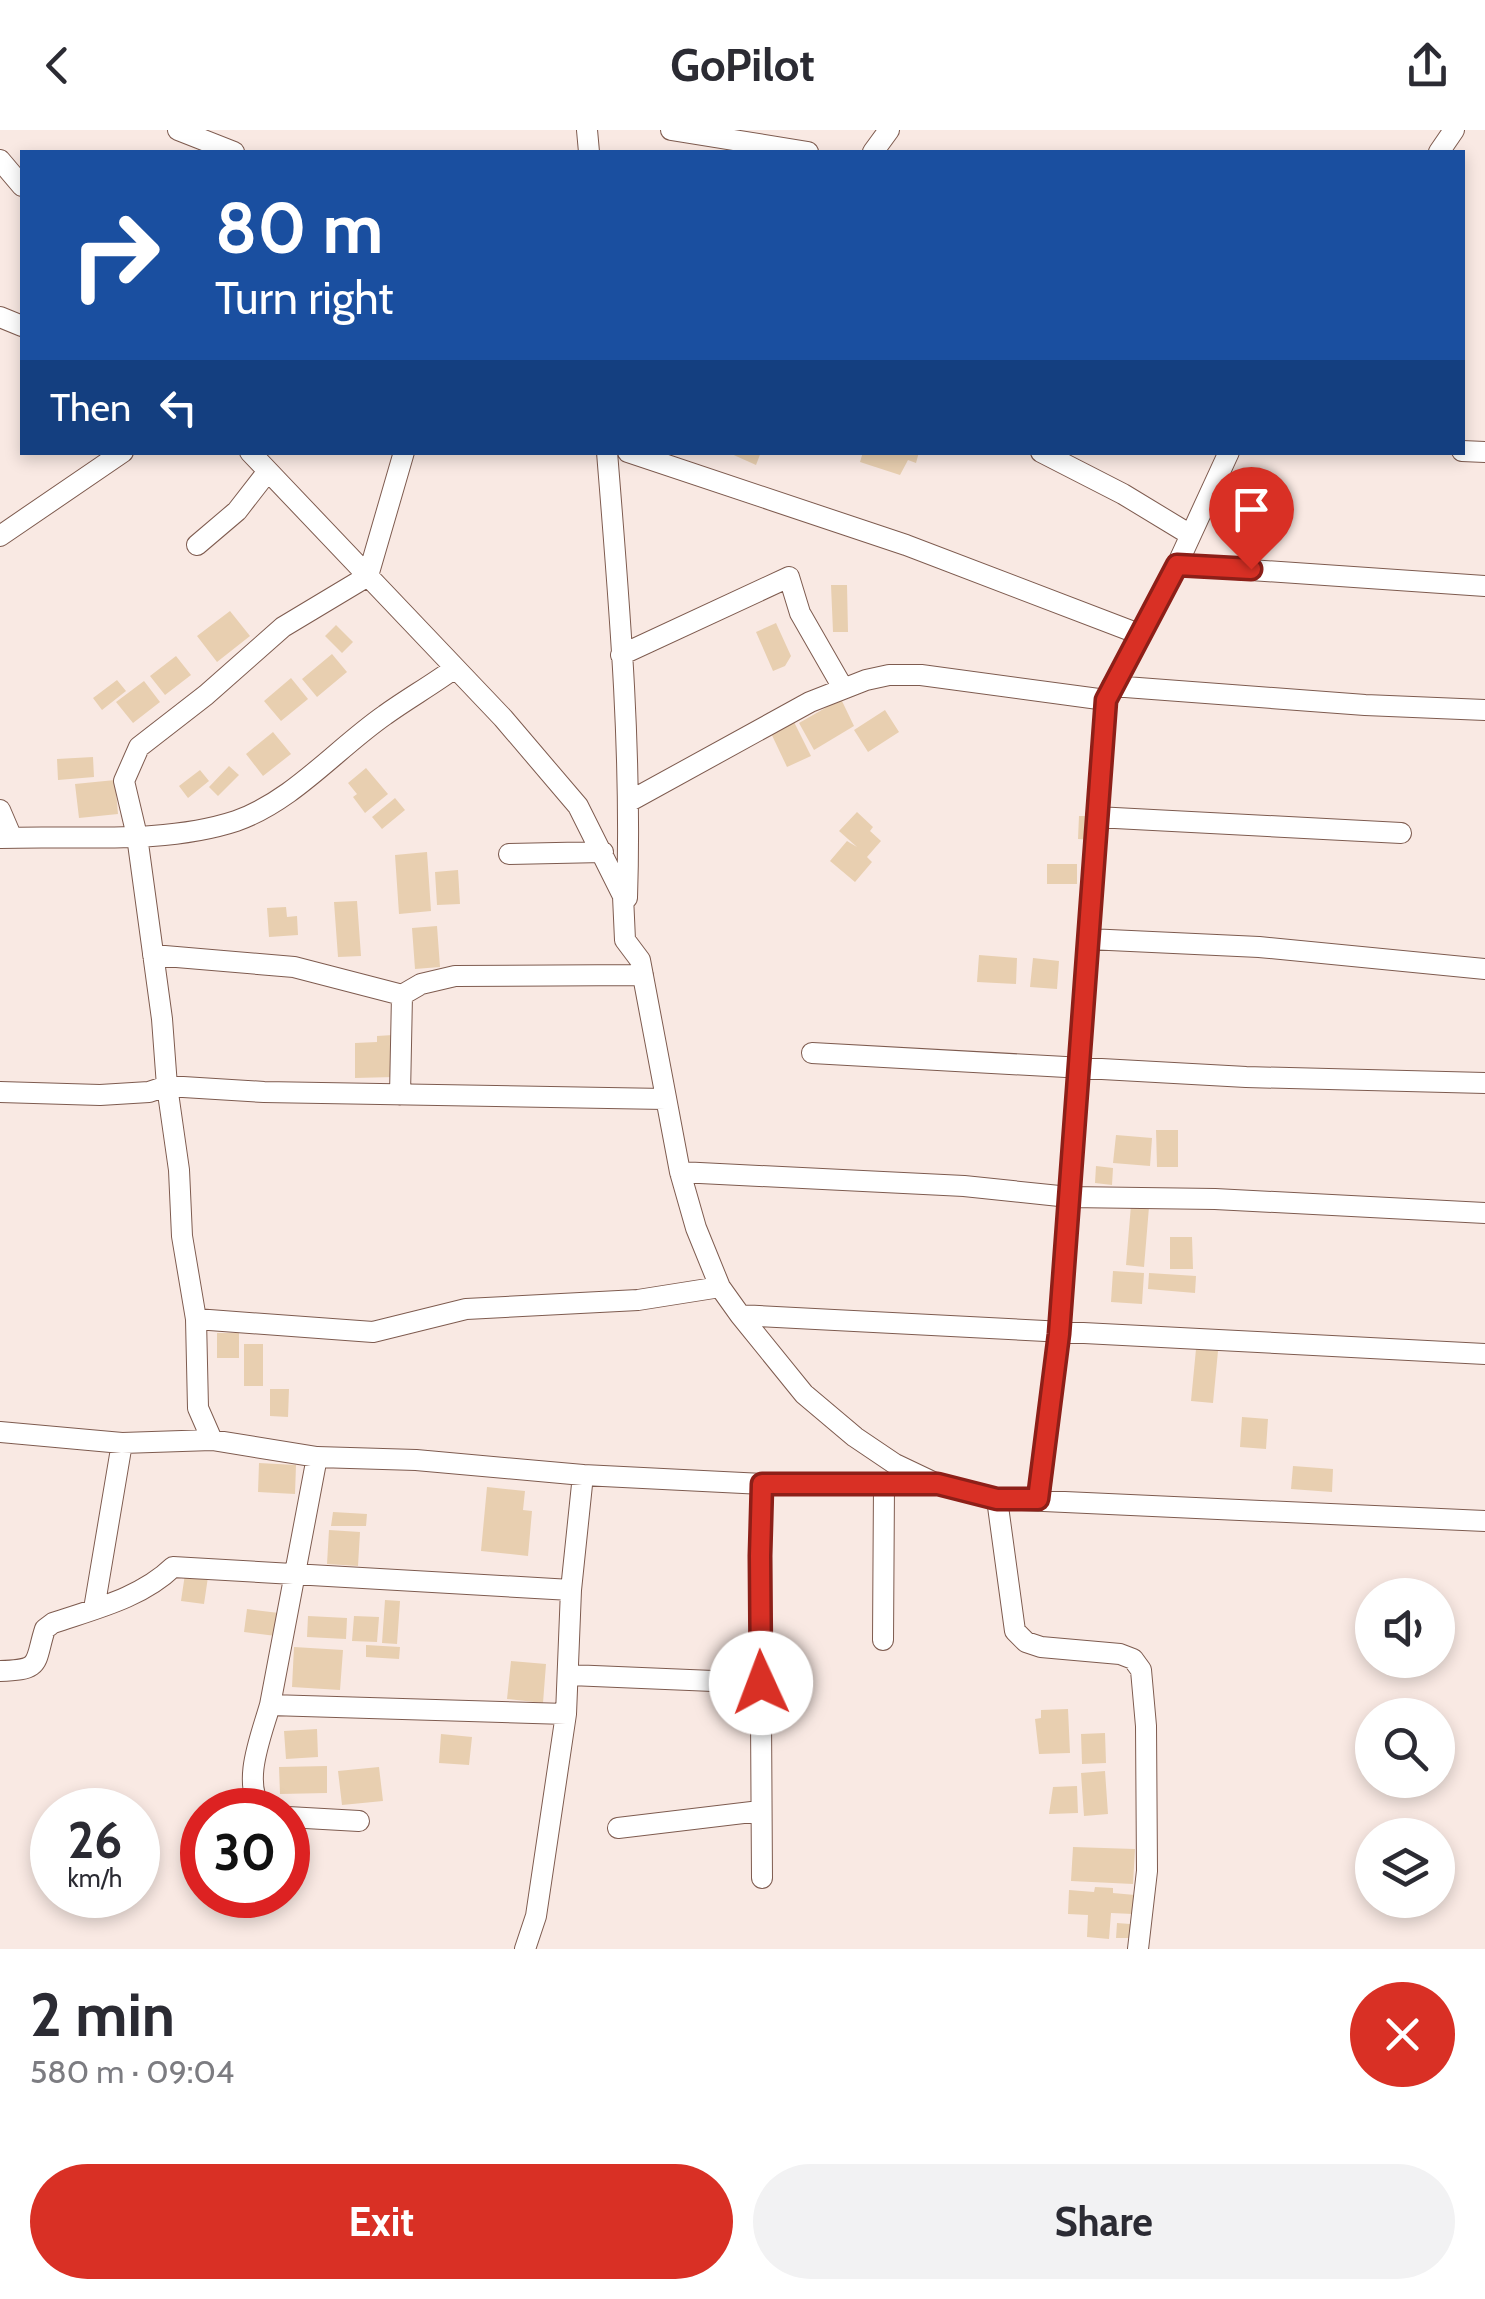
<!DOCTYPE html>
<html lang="en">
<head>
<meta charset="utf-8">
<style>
  :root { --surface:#fff; --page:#f2f2f3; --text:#2b2b33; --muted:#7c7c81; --accent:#d93025 }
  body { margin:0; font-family:Cabin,sans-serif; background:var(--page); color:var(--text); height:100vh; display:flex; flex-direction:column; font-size:38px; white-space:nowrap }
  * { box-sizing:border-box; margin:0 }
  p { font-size:32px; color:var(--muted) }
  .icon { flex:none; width:55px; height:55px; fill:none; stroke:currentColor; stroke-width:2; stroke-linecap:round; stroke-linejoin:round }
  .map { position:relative; height:1819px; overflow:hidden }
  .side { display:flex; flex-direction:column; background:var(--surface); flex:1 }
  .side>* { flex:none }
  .top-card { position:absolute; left:20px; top:20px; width:1445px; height:305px; border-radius:0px; box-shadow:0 5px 15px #0003; background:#1a4fa0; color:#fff; overflow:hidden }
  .controls { position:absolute; left:1355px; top:1448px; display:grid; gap:20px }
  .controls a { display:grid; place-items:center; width:100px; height:100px; border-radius:50%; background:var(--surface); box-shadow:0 5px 15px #0003; font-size:50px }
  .speed { position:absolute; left:30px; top:1658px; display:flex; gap:20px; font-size:50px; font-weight:700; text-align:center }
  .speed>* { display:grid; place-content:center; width:130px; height:130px; border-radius:50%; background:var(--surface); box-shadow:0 5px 15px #0003; line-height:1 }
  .speed small { font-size:25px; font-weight:400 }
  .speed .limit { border:15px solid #d22; background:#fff; color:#111 }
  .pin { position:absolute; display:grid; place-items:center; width:85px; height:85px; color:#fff; margin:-102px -42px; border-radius:50% 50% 50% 0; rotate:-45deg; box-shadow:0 0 10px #0007 }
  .pin .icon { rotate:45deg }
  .me { position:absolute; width:110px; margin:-55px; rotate:358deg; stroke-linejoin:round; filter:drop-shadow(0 0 8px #0008) }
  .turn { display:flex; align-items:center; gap:35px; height:210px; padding:0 30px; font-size:45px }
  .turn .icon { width:130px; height:130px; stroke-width:2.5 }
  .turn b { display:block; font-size:70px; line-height:85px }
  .then { display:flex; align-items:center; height:95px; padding:0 30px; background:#0003; gap:20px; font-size:38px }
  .round { display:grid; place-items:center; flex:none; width:105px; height:105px; border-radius:52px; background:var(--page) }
  .summary { display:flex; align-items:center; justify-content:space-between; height:170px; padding:0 30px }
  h1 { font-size:60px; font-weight:800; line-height:75px }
  .button { display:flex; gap:20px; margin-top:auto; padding:20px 30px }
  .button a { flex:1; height:115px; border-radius:60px; background:var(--accent); color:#fff; font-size:40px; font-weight:800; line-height:115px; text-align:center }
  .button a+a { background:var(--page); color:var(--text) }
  header { display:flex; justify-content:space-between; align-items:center; height:130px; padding:0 30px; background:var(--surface); font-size:45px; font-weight:800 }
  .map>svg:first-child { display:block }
</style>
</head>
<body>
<header><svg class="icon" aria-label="back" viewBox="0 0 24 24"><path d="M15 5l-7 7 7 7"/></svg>GoPilot<svg class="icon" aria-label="share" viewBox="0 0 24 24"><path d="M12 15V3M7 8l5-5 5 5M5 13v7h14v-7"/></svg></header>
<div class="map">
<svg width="1485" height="1819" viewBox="0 0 1485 1819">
  <rect width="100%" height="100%" fill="#f9e9e3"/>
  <path fill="#e8cfb0" d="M 727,322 L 761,322 L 756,335 Z
    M 863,322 L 919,322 L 916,333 L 908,330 L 900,345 L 860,332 Z
    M 831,455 L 847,455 L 848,502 L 833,502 Z
    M 230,481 L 250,506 L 217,532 L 197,506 Z
    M 776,493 L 791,526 L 785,536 L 773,541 L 756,502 Z
    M 336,495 L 353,512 L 342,523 L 325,506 Z
    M 332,524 L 347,542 L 317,567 L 302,549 Z
    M 176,526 L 191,545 L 165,565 L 150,546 Z
    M 291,548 L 308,569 L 281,591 L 264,571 Z
    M 117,550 L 126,561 L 102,580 L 93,568 Z
    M 144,551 L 160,572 L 133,593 L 116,572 Z
    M 841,569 L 854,596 L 814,620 L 799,593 Z
    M 885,580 L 899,602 L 868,622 L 854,600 Z
    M 792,588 L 811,626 L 787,637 L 769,599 Z
    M 273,602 L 291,624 L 263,646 L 246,624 Z
    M 93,627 L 94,647 L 58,650 L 57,629 Z
    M 229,636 L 239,645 L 218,666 L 209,657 Z
    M 366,638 L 388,664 L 365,683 L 353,667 L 357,664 L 348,653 Z
    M 200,640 L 209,651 L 188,668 L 179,656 Z
    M 115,650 L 118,684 L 79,688 L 75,654 Z
    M 395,668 L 405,680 L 382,699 L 372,687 Z
    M 857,682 L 873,697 L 870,701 L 881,711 L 867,727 L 872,732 L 855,752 L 830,731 L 847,711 L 857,717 L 839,701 Z
    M 1079,686 L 1093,686 L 1092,710 L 1078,709 Z
    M 427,722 L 431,781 L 399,784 L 395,725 Z
    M 1047,734 L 1077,734 L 1077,754 L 1047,754 Z
    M 458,740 L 460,774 L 437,775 L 435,742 Z
    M 357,771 L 361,826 L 338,827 L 334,772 Z
    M 286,777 L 287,787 L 297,786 L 298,805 L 269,807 L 267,778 Z
    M 437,796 L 440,837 L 415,839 L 412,798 Z
    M 979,825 L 1017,828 L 1016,854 L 977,852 Z
    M 1033,828 L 1059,831 L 1057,859 L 1030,857 Z
    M 393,905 L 394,947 L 355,948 L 355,913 L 377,912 L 377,906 Z
    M 1156,1000 L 1178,1000 L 1178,1037 L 1157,1037 Z
    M 1116,1005 L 1152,1008 L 1150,1036 L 1113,1033 Z
    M 1096,1036 L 1113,1038 L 1112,1055 L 1095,1053 Z
    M 1131,1075 L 1149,1077 L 1144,1137 L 1126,1135 Z
    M 1170,1107 L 1192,1107 L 1193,1139 L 1170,1139 Z
    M 1113,1141 L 1144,1143 L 1142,1174 L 1111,1172 Z
    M 1149,1143 L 1196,1146 L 1195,1163 L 1148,1159 Z
    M 217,1203 L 239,1203 L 239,1228 L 217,1228 Z
    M 244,1214 L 263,1214 L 263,1256 L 244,1256 Z
    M 1196,1219 L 1218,1221 L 1213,1273 L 1191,1271 Z
    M 270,1259 L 289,1259 L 288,1287 L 270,1286 Z
    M 1242,1287 L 1268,1289 L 1266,1319 L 1240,1317 Z
    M 259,1333 L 296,1335 L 295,1364 L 258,1362 Z
    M 1293,1336 L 1333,1339 L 1332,1362 L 1291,1359 Z
    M 487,1357 L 525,1361 L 523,1380 L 532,1381 L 528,1426 L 481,1421 Z
    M 333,1382 L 367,1384 L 366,1396 L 331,1396 Z
    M 329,1400 L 360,1402 L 358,1436 L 327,1434 Z
    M 185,1444 L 208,1447 L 204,1474 L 181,1471 Z
    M 385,1470 L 400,1471 L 397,1514 L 382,1513 Z
    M 247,1479 L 279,1483 L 276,1506 L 244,1502 Z
    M 308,1486 L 347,1488 L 346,1509 L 307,1507 Z
    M 354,1486 L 379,1487 L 377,1512 L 352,1511 Z
    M 366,1515 L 400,1517 L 399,1529 L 366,1527 Z
    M 294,1517 L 343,1520 L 340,1560 L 292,1557 Z
    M 511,1531 L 546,1534 L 543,1573 L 507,1569 Z
    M 1068,1579 L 1070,1623 L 1039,1624 L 1035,1589 L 1041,1588 L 1041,1580 Z
    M 317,1599 L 318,1627 L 286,1629 L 284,1601 Z
    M 1105,1603 L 1106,1633 L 1082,1634 L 1081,1604 Z
    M 441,1604 L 472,1607 L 469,1635 L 439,1633 Z
    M 327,1636 L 327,1663 L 280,1664 L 279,1637 Z
    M 379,1637 L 383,1671 L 342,1675 L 338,1641 Z
    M 1105,1641 L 1108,1684 L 1084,1686 L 1081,1643 Z
    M 1077,1656 L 1078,1683 L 1049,1684 L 1053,1657 Z
    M 1073,1717 L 1135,1719 L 1133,1754 L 1071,1751 Z
    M 1095,1757 L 1113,1758 L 1113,1763 L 1135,1765 L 1133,1784 L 1111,1783 L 1109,1809 L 1087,1807 L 1088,1785 L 1068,1784 L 1069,1760 L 1094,1762 Z
    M 1117,1793 L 1130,1794 L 1130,1808 L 1116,1808 Z"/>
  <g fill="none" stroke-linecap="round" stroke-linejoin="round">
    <defs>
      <path id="minor" d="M 178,0 L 234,22
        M 587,0 L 589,22
        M 671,0 L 808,22
        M 873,22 L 889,0
        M 1439,22 L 1454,0
        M 0,30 L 22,56
        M 0,187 L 22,196
        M 1462,321 L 1485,322
        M 250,322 L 503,588 L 578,676 L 623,766 L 625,810 L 640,830 L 680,1042 L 696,1098 L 720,1157 L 740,1185 L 804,1264 L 855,1307 L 895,1334 L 937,1354 L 997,1369 L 1485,1391
        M 607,322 C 619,471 632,619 627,768
        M 628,322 L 906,415 L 1139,504
        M 1041,322 L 1123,364 L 1189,404
        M 0,406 L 123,322
        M 197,415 L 237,381 L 268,341
        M 1177,435 L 1485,456
        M 621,525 L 789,447 L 800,483 L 843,558
        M 1112,556 L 1365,575 L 1485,580
        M 630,671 L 810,572 L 866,550 L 889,545 L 921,545 L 1106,570
        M 0,680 L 12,708
        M 1096,687 L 1401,703
        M 0,708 C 75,705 163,715 236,691 C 293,671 336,619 385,585 C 407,569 432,555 455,538
        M 509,724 L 603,722
        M 1088,809 L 1259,817 L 1485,839
        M 153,825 L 294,837 L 402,865 L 421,854 L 455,846 L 643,845
        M 812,923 L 1246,947 L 1485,953
        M 0,962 L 100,965 L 149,962 L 167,956 L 264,962 L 665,969
        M 400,965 L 402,865
        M 680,1042 L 964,1056 L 1069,1067 L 1215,1069 L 1485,1083
        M 740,1185 L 1485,1224
        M 196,1189 L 373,1202 L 466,1179 L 638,1170 L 720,1157
        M 0,1302 L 122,1313 L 212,1310 L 317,1327 L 416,1330 L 583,1345 L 763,1354 L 930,1354
        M 212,1310 L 198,1278 L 196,1189 L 182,1106 L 179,1040 L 167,956 L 162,889 L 137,706 L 124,651 L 139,617 L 206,565 L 283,497 L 368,446 L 404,322
        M 317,1327 L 270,1575 L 566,1584
        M 997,1369 L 1015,1501 L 1026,1512 L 1041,1517 L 1120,1524 L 1133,1529 L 1141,1540 L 1146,1596 L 1147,1741 L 1138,1819
        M 1039,1369 L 1059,1204 L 1106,570 L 1177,435 L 1229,322
        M 94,1479 L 122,1313
        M 883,1510 L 884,1355
        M 0,1541 C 43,1540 34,1533 45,1499 L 53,1493 C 94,1479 141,1468 173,1437 L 571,1460
        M 570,1545 L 761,1553
        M 263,1680 C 240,1655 262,1604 270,1575
        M 288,1687 L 359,1691
        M 618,1698 L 760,1681
        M 762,1748 L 760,1426 L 763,1354
        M 525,1819 L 536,1786 L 566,1584 L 571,1460 L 583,1345"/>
    </defs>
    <use href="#minor" stroke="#7e5b4f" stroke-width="22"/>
    <use href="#minor" stroke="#fff" stroke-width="20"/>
  </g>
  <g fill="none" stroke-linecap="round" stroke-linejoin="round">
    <defs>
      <path id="route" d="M 761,1553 L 760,1426 L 762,1354 L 938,1354 L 997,1369 L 1038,1369 L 1059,1204 L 1106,570 L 1177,435 L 1251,439"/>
    </defs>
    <use href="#route" stroke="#8d1f18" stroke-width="25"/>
    <use href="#route" stroke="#d93025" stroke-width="18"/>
  </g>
</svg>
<div class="controls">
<a><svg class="icon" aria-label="sound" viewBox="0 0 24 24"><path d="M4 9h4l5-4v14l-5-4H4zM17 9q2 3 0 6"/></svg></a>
<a><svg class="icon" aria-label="search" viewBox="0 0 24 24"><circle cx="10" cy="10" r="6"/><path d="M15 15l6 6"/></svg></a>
<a><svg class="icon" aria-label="layers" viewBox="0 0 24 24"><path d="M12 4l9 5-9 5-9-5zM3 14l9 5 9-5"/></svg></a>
</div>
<div class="speed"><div>26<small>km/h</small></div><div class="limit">30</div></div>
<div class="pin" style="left:1251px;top:439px;background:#d93025"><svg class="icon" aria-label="arrive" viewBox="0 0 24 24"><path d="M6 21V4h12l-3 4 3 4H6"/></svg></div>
<svg class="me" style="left:761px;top:1553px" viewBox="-20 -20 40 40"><circle r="19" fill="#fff"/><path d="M0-13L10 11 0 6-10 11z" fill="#d93025"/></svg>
<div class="top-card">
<div class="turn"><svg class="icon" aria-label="right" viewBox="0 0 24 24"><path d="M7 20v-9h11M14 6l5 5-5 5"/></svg><div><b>80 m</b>Turn right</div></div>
<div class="then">Then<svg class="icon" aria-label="left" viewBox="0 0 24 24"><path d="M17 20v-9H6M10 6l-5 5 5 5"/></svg></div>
</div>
</div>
<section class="side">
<div class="summary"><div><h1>2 min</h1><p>580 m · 09:04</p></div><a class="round" style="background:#d93025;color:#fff"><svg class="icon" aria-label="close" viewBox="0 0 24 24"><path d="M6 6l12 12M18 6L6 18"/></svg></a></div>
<div class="button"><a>Exit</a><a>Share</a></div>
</section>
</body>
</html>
